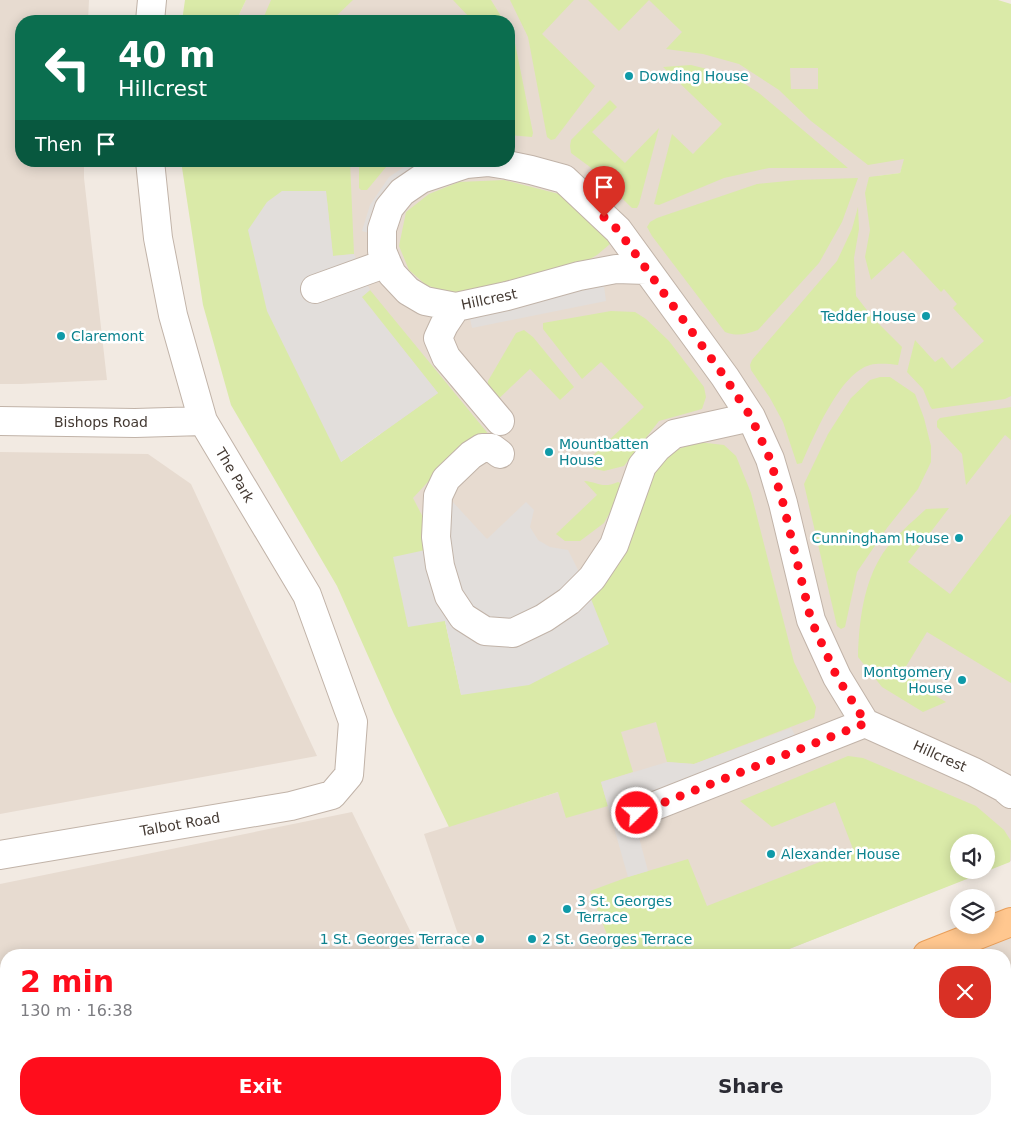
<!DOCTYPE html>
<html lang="en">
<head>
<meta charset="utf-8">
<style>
  :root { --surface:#fff; --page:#f2f2f3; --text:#2b2b33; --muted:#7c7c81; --accent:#ff0d1c }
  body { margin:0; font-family:"DejaVu Sans",sans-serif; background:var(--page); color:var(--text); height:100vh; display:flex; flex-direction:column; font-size:19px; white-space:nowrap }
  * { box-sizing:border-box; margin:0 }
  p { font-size:16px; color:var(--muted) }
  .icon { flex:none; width:28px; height:28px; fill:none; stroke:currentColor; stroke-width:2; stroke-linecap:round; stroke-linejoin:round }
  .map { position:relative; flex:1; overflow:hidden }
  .side { position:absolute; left:0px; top:949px; width:1011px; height:176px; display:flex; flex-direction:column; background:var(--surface); border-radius:20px 20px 0 0; box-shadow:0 2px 12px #0003 }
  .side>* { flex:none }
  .banner { position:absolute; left:15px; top:15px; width:500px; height:152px; border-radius:20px; box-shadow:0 2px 12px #0003; background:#0b6e4f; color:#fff; overflow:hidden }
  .tools { position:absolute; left:950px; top:834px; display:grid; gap:10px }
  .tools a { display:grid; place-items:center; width:45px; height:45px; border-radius:50%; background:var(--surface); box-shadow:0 2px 12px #0003; font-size:25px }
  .pin { position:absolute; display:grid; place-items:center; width:42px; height:42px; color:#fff; margin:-51px -21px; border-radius:50% 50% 50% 0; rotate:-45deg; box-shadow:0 0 5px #0007 }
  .pin .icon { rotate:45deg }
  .me { position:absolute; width:55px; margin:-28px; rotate:68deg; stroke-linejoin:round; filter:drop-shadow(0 0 4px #0008) }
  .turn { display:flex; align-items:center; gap:18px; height:105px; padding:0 20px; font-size:22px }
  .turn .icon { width:65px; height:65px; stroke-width:2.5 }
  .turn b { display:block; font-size:35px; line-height:42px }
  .then { display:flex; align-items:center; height:48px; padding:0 20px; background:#0003; gap:10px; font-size:19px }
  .round { display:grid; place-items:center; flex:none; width:52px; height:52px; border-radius:20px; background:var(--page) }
  .head { display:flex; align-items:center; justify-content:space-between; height:85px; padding:0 20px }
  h1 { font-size:30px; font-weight:700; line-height:38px; color:var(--accent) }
  .action { display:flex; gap:10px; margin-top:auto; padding:10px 20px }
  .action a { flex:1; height:58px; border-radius:20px; background:var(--accent); color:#fff; font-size:20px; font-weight:700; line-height:58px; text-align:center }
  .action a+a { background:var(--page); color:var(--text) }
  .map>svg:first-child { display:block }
</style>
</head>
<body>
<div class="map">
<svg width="1011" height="1124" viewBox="0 0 1011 1124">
  <rect width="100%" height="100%" fill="#f2eae2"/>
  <path fill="#e7dbd0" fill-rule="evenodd" d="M 0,0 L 89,0 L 88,21 L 21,21 L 21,161 L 84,161 L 84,178 L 107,380 L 21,384 L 0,384 Z
    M 246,0 L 774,0 L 905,159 L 900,173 L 878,176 L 1011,281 L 1011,861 L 774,955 L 465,955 L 424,834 L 558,792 L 381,434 L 239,161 L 509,161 L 509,21 L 236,21 ZM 959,842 L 986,842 L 986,870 L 959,870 Z
    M 0,452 L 148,454 L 191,484 L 317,756 L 0,814 Z
    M 352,812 L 422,955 L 6,955 L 6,1119 L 396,1119 L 383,1124 L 0,1124 L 0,884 Z
    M 1011,922 L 1011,1124 L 500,1124 L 510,1119 L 1005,1119 L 1005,955 L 927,955 Z"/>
  <path fill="#daeaa8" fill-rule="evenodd" d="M 185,0 L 246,0 L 236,21 L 182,21 Z
    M 271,0 L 353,0 L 331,21 L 262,21 Z
    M 453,0 L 491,0 L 504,21 L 464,21 L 469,17 Z
    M 510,0 L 574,0 L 542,34 L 595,86 L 555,139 L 551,140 L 547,137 L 528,37 Z
    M 588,0 L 998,0 L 1011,4 L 1011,396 L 1005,399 L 932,409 L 930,406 L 923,389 L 907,372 L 915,340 L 935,362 L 942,357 L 952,369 L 984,341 L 953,308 L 957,304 L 944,289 L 941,292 L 903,251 L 871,280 L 865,257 L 870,230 L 865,193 L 869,177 L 900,173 L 904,159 L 868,165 L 811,121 L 779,90 L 739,64 L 703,54 L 666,49 L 682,32 L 649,0 L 619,31 ZM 790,68 L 818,68 L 818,89 L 791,89 Z
    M 509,29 L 514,38 L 533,133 L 532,137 L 509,135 Z
    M 691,65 L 731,75 L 759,93 L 848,168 L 769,168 L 724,178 L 659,205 L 654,204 L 672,134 L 693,154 L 722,124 L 663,67 Z
    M 610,100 L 617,107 L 592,132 L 625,163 L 659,128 L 639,204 L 637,208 L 632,208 L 590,167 L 571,153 L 570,146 L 571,140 Z
    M 181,161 L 350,161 L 354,254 L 333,256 L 326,191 L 341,462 L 438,393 L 361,297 L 370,290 L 490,436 L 479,437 L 464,443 L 413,498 L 428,527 L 445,621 L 461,694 L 589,593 L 643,485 L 673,451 L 698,442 L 724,445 L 736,456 L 751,493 L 794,662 L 816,707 L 814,718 L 694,764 L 667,762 L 656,722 L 621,732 L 633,772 L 601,782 L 608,806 L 566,818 L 558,792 L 449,827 L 393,712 L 337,586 L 231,405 L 203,305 Z
    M 359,161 L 391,161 L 367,190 L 361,190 L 359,188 Z
    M 858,178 L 842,222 L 819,263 L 758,330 C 746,334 738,337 725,332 L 652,236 L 647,227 L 650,222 L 657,218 L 757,184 L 797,180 Z
    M 504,180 L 563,195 L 604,230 L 610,244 L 597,255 L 583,263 L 454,295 L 426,285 L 409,270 L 399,246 L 406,212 L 429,194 L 459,182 Z
    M 858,207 L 859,229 L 854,258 L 856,296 L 873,318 L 902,347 L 898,365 C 889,364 879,363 870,365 C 840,373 814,436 802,463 L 797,464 L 783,422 L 770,398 L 751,370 L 750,365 L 752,360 L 837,261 L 852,229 Z
    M 611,311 L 635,312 L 646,319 L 669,341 L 704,387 L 706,397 L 702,409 L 659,421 L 624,466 L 604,471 L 595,469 L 587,461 L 644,407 L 601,362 L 582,379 L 543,329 L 543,323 Z
    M 524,330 L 533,337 L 574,387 L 560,400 L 530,369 L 493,404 L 487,394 L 488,381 L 516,333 Z
    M 880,377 L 890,377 L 915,394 L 924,418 L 931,446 L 931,462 L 918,489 L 887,528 L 857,572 L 845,627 L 841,629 L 837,626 L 804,484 L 828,434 L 851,398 L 870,380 Z
    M 1011,407 L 1011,440 L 1005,435 L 966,485 L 962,454 L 937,427 L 937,421 L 940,418 Z
    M 584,481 C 599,482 601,489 618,482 L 622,484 L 616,502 L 604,523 L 580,541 L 565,541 L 556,534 L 597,495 Z
    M 949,508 L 908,562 L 950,594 L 1011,514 L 1011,683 L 927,632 L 905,668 L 919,677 L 916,684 L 946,702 L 923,712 L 882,687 L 858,657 C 859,622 863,584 883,553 C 895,536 911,523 926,509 Z
    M 848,756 L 863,758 L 976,806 L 1004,830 L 1011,841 L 1010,862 L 774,955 L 615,955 L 590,891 L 628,877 L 688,859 L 707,906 L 853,849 L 835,802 L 772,827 L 740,801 ZM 959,842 L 986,842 L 986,870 L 959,870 Z"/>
  <path fill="#e2dedb" d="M 413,161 L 442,161 L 375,235 L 362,231 L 370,205 L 389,177 Z
    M 282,191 L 326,191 L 333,256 L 354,254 L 370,290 L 362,297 L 438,393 L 341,462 L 267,311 L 248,230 L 267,202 Z
    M 604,286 L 606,301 L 472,328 L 469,314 Z
    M 451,500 L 487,539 L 526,502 L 534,510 L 530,527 L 538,540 L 550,547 L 568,550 L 585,584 L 609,644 L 529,685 L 461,695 L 445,621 L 408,627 L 393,557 L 430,549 Z
    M 791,728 L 799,742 L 629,800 L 648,871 L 628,877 L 601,782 L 667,762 L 694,764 Z"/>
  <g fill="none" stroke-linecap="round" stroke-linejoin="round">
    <defs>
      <path id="minor" d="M 150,21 L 152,0
        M 647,270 L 616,269 L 579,276 L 507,296 L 456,307 L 425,301 L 408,291 L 392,274 L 387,263 L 382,251 L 382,229 L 389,208 L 402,192 L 421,179 L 466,164 L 488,162 L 507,165 L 531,170 L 564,179 L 618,230 L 725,377 L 751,417 L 770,459 L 783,503 L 811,620 L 837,677 L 865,723 L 974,772 L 1004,788 L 1011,794
        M 315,289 L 387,263
        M 456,307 L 444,325 L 438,338 L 446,357 L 500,421
        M 0,421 L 135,423 L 203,421
        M 500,454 L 492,448 L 482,448 L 471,455 L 446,479 L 438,496 L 436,537 L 440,566 L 449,596 L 463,617 L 485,631 L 513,633 L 544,618 L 569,601 L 592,578 L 614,545 L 642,466 L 657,448 L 674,434 L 751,417
        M 637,813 L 865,723
        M 0,855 L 291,806 L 332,795 L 349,775 L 353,722 L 307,595 L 203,421 L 173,315 L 158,238 L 150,161"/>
      <path id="major" d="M 927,955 L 1011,922
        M 500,1124 L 510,1119"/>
    </defs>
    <use href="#minor" stroke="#c1b3a8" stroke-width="30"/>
    <use href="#major" stroke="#ea9f59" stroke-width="30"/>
    <use href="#minor" stroke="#fff" stroke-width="28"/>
    <use href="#major" stroke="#ffc78f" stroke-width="28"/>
  </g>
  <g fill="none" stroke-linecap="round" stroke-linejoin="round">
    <path stroke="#ff0d1c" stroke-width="9" stroke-dasharray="0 16.2" d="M 604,217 L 618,230 L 724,376 L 751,417 L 770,459 L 783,503 L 811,620 L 837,677 L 866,723 L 637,813"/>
  </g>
  <g fill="#0f9aa8" stroke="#fff" stroke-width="2">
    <circle cx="629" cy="76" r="5"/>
    <circle cx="926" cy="316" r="5"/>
    <circle cx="61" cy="336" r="5"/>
    <circle cx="549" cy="452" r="5"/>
    <circle cx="959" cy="538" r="5"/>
    <circle cx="962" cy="680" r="5"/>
    <circle cx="771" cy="854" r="5"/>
    <circle cx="567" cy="909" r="5"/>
    <circle cx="480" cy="939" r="5"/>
    <circle cx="532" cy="939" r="5"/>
  </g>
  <g text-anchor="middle" stroke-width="5" stroke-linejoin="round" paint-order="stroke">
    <g font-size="14" fill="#0d838f" stroke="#fff" text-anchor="start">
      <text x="639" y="81">Dowding House</text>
      <text x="916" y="321" text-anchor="end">Tedder House</text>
      <text x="71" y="341">Claremont</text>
      <text x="559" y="449">Mountbatten<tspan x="559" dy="16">House</tspan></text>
      <text x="949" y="543" text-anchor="end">Cunningham House</text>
      <text x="952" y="677" text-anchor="end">Montgomery<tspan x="952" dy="16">House</tspan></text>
      <text x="781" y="859">Alexander House</text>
      <text x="577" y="906">3 St. Georges<tspan x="577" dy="16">Terrace</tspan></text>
      <text x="470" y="944" text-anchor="end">1 St. Georges Terrace</text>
      <text x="542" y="944">2 St. Georges Terrace</text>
    </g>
    <g font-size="14" fill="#443a33" stroke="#fff">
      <text transform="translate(489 299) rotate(-12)" y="5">Hillcrest</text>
      <text x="101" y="427">Bishops Road</text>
      <text transform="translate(235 475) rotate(59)" y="5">The Park</text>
      <text transform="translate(940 756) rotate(24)" y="5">Hillcrest</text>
      <text transform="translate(180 824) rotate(-10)" y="5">Talbot Road</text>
    </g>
  </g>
</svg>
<div class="tools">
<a><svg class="icon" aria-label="sound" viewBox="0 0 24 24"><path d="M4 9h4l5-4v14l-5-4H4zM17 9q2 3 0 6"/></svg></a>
<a><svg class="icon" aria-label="layers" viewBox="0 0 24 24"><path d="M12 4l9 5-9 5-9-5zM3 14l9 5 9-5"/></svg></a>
</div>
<div class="pin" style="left:604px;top:217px;background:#d93025"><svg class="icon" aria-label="arrive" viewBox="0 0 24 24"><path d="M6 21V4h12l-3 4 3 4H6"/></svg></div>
<svg class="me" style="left:637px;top:813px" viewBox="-20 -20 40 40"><circle r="17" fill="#ff0d1c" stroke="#fff" stroke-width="3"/><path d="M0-11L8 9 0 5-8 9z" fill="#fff"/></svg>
<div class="banner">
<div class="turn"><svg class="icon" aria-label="left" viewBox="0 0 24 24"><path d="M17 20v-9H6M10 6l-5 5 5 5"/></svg><div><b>40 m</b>Hillcrest</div></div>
<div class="then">Then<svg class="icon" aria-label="arrive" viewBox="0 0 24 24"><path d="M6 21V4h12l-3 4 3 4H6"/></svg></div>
</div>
<section class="side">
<div class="head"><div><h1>2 min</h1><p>130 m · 16:38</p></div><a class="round" style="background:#d93025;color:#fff"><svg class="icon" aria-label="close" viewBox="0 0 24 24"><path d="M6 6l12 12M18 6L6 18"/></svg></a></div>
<div class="action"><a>Exit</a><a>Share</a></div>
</section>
</div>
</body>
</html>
